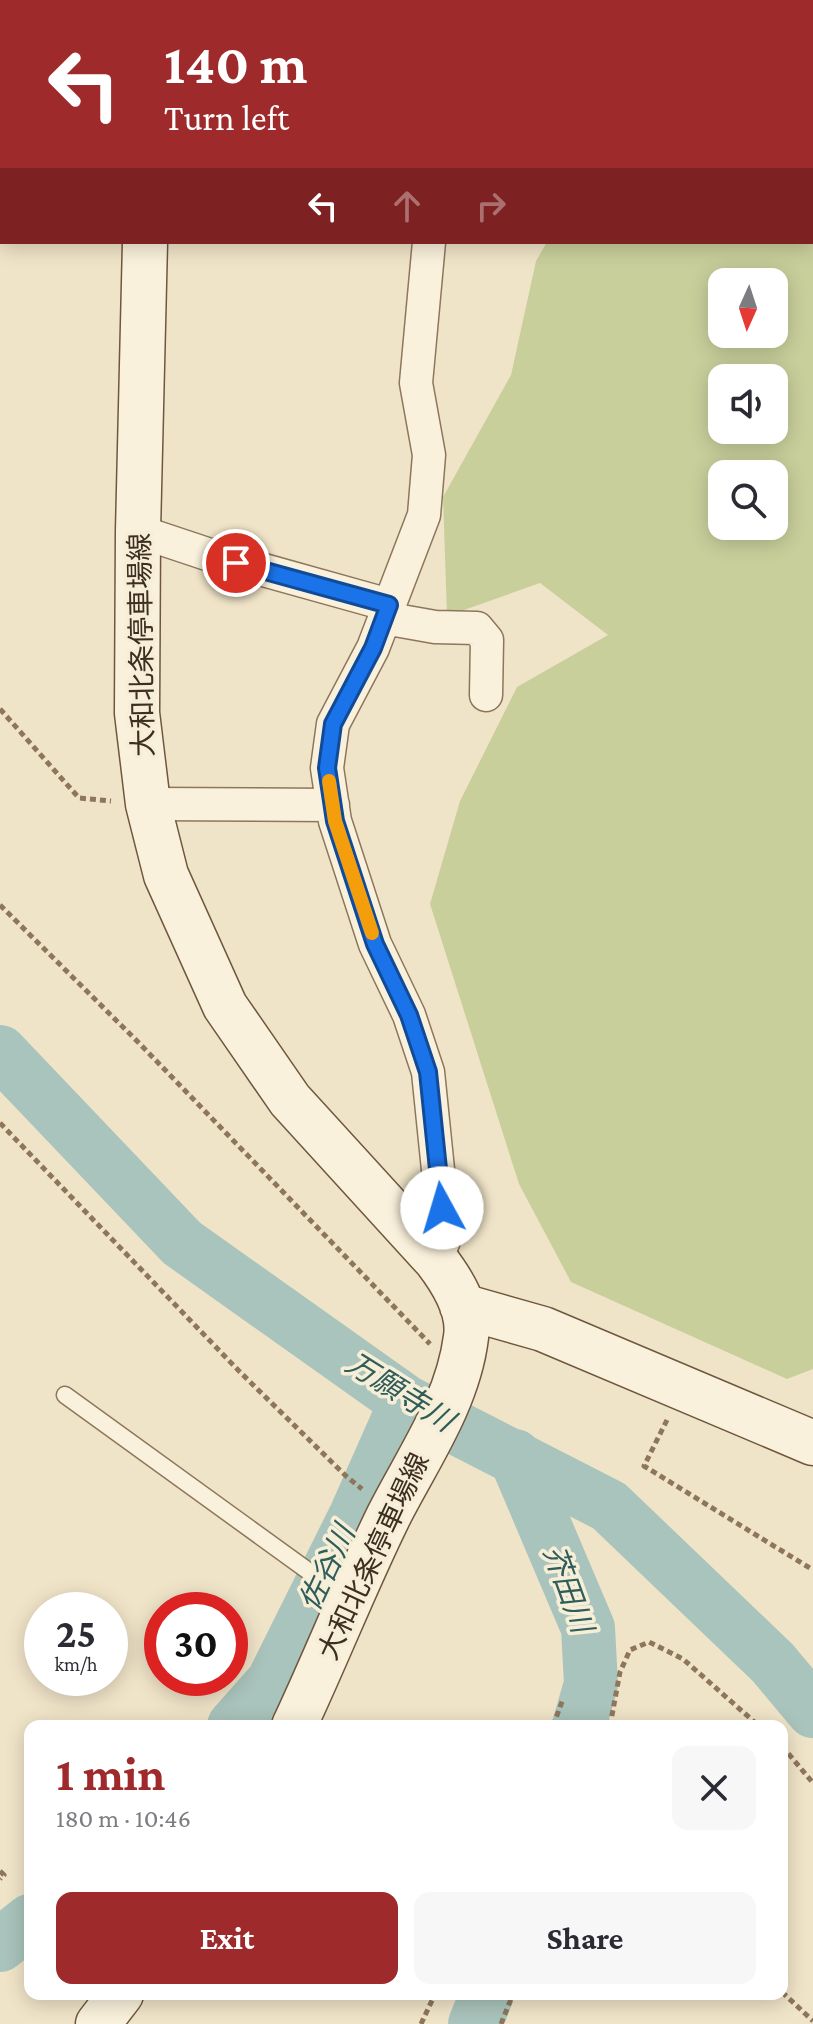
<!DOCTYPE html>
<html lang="en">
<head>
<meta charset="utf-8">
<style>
  :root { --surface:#fff; --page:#f7f7f7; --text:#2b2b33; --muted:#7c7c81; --accent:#9e2a2b }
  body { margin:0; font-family:"Crimson Pro","Noto Sans JP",serif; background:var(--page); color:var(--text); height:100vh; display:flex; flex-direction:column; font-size:30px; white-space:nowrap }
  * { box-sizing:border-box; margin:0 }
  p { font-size:26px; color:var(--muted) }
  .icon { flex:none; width:44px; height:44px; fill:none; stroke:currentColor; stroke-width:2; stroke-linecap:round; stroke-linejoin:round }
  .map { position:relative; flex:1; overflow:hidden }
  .sheet { position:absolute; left:24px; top:1720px; width:764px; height:280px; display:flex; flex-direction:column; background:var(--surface); border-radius:16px; box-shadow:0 4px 20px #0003 }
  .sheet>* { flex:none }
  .guide { position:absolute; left:0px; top:0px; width:814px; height:244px; box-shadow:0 4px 20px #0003; background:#9e2a2b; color:#fff; overflow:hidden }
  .needle { width:52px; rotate:183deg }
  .buttons { position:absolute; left:708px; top:268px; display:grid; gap:16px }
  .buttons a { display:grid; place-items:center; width:80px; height:80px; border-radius:16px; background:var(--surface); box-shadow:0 4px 20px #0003; font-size:40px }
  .speed { position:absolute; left:24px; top:1592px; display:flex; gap:16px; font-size:40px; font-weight:700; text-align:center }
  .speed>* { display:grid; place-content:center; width:104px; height:104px; border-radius:50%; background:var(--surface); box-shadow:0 4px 20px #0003; line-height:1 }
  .speed small { font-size:20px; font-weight:400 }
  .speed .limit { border:12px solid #d22; background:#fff; color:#111 }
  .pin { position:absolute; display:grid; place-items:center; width:68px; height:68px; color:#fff; margin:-34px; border:4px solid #fff; border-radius:50%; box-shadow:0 2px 8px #0007 }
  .me { position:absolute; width:88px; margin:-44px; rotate:354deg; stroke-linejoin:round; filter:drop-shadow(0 0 6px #0008) }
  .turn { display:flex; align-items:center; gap:28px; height:168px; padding:0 32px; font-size:36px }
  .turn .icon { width:104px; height:104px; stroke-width:2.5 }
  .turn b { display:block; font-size:56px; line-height:68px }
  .lanes { display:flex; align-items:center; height:76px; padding:0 32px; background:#0003; justify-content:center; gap:40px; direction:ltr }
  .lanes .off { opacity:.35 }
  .round { display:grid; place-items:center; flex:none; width:84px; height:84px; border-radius:16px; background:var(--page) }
  .head { display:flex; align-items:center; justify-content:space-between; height:136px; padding:0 32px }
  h1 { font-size:48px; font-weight:700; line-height:60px; color:var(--accent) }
  .action { display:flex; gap:16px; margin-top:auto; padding:16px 32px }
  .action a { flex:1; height:92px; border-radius:16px; background:var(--accent); color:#fff; font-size:32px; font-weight:700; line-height:92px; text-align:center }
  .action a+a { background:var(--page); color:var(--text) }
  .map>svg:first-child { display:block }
</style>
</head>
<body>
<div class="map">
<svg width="813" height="2024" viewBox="0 0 813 2024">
  <rect width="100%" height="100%" fill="#f0e4c8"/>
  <path fill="#c9cf9b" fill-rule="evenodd" d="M 516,0 L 813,0 L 813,1369 L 787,1379 L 571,1282 L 519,1184 L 430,904 L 460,801 L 517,687 L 608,635 L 540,583 L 447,616 L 443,497 L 511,375 L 536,261 L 547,242 L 812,242 L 812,2 ZM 722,282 L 774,282 L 774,334 L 722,334 ZM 722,378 L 774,378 L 774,430 L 722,430 ZM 722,474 L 774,474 L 774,526 L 722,526 Z"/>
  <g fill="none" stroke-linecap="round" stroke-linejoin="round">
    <path stroke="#a9c4bc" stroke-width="54" d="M 0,1052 L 182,1243 L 406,1402 L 609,1506 L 773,1663 L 813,1711
      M 515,1456 L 588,1628 L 591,1684 L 579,1726
      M 234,1726 L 273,1682 L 356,1515 L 406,1402
      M 0,1945 L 30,1921
      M 475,2024 L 487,1994"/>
    <defs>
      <path id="lane" d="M 65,1395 L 311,1573 L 350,1594"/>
      <path id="street" d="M 392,0 L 392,2
        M 429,242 L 416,383 L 429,455 L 424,515 L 373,648 L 333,724 L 327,768 L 335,821 L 375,944 L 409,1015 L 428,1072 L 445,1238 L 436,1260
        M 138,531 L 210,555 L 389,605
        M 384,618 L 435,627 L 477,628 L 487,640 L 486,695
        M 148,804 L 333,805"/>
      <path id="secondary" d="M 151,2 L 151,0
        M 145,242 L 138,531 L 137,713 L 148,804 L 166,875 L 225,1006 L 290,1100 L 436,1260 C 452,1281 470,1309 466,1337 C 458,1402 418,1458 389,1515 C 355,1584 327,1656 294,1726
        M 462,1306 L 543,1329 L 813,1443
        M 98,2024 L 121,1994"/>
    </defs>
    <use href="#lane" stroke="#8d765c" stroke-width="19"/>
    <use href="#street" stroke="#8d765c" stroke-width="35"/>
    <use href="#secondary" stroke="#6f573f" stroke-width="47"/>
    <path stroke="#8d765c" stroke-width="5" stroke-dasharray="6 4" stroke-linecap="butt" d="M 0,709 L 79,798 L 111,801
      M 0,905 L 139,1043 L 430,1344
      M 0,1123 L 239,1371 L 346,1476 L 362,1489
      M 667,1420 L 644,1466 L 813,1570
      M 553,1726 L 563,1699
      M 610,1726 L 620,1672 L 630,1650 L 649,1642 L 683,1659 L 759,1726
      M 782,1746 L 813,1783
      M 0,1871 L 4,1875 L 0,1879
      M 782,1992 L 813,2021
      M 421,2024 L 435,1994
      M 501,2024 L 513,1994"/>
    <use href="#lane" stroke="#faf1dc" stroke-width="16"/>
    <use href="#street" stroke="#faf1dc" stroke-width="32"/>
    <use href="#secondary" stroke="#faf1dc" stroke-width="44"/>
  </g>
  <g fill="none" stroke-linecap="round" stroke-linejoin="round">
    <defs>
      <path id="route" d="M 236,563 L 389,605 L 373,648 L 333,724 L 327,768 L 335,821 L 375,944 L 409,1015 L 428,1072 L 442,1208"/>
    </defs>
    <use href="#route" stroke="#114b97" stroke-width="20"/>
    <use href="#route" stroke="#1a73e8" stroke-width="14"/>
    <path stroke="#f59e0b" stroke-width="14" d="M 329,781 L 335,821 L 372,933"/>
  </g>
  <g text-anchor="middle" stroke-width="7" stroke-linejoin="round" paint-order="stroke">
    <g font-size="28" fill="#3d2e20" stroke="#f7eed8">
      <text transform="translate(141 645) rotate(-91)" y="10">大和北条停車場線</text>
      <text transform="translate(373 1556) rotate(-65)" y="10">大和北条停車場線</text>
    </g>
    <g font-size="30" font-style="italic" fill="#2f5d5a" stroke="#f7eed8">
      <text transform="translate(400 1392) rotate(32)" y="10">万願寺川</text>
      <text transform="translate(327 1568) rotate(-65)" y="10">佐谷川</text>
      <text transform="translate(568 1589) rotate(70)" y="10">芥田川</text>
    </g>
  </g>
</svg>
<div class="buttons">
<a><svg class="needle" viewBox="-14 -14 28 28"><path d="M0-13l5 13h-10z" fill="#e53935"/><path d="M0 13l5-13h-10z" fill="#7c7c81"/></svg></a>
<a><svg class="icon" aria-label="sound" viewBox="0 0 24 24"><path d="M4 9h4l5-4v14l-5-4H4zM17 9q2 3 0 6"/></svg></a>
<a><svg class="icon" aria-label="search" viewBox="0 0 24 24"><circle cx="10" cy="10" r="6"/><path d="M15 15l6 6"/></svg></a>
</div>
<div class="speed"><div>25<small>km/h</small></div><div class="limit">30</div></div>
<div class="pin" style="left:236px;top:563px;background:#d93025"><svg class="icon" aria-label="arrive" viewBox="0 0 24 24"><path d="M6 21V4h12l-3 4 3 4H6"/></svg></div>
<svg class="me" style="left:442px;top:1208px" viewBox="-20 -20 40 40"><circle r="19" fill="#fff"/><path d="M0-13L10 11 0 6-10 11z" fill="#1a73e8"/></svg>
<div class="guide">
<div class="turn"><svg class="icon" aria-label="left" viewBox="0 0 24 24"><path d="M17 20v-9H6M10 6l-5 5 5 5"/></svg><div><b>140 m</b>Turn left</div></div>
<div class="lanes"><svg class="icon" aria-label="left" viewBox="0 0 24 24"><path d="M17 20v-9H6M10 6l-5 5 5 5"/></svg><svg class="icon off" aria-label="ahead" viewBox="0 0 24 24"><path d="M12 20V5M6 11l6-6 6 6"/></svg><svg class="icon off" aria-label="right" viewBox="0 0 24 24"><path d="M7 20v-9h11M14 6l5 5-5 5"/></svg></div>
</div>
<section class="sheet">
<div class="head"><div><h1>1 min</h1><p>180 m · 10:46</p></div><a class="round"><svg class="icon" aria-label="close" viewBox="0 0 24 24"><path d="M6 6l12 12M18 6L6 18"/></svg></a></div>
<div class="action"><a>Exit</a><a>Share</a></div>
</section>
</div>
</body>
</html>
